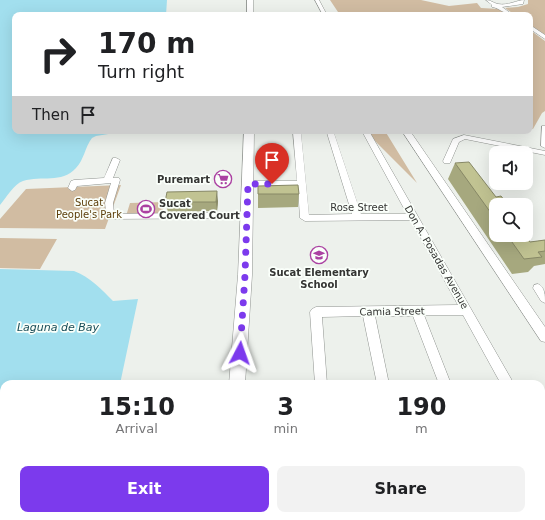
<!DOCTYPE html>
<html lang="en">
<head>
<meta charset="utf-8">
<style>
  :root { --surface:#fff; --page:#f2f2f2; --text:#202124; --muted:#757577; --accent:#7c3aed }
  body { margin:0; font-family:"DejaVu Sans",sans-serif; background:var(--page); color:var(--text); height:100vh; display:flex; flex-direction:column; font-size:15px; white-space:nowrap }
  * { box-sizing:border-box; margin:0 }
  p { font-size:13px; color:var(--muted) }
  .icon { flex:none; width:22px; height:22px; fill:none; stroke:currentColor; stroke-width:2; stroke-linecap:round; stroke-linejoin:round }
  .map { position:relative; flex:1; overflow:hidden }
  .drawer { position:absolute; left:0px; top:380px; width:545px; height:140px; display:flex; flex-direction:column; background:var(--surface); border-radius:12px 12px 0 0; box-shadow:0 4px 16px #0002 }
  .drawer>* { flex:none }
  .top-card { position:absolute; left:12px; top:12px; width:521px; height:122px; border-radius:8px; box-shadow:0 4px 16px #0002; background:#fff; color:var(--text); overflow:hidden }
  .fabs { position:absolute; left:489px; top:146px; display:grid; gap:8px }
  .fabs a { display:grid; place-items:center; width:44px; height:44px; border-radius:8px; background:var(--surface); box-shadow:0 4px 16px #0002; font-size:20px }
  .pin { position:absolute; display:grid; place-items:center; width:34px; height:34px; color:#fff; margin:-41px -17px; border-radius:50% 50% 50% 0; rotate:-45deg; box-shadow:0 0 4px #0007 }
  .pin .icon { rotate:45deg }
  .me { position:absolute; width:44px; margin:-22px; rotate:4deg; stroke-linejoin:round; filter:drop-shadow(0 0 3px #0008) }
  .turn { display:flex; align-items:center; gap:14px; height:84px; padding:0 20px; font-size:18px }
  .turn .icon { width:52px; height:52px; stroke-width:2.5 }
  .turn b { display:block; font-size:28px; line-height:34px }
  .then { display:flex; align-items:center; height:38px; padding:0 20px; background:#0003; gap:8px; font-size:15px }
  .eta { display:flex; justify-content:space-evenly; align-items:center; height:68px; text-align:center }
  .eta b { font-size:24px; font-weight:600; line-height:28px }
  .primary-button { display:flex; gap:8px; margin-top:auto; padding:8px 20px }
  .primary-button a { flex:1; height:46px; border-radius:8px; background:var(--accent); color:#fff; font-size:16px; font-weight:600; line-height:46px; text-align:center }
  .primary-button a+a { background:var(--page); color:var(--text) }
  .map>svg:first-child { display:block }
</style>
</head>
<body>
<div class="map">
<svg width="545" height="520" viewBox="0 0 545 520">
  <rect width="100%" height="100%" fill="#edf1ec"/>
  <path fill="#d1bca2" d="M 330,0 L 421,0 L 449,6 L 477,3 L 481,8 L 499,9 L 508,15 L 340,15 Z
    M 528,0 L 545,0 L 545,35 L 530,25 L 530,15 L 515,15 L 505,8 L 518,7 L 528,4 Z
    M 530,30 L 545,41 L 545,111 L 542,113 L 533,129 L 530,129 Z
    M 365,131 L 385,131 L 417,183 Z
    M 121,185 L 105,229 L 0,228 L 0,219 L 26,189 Z
    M 165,202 L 162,215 L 126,216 L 130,203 Z
    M 0,238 L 57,239 L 40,269 L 0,268 Z"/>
  <path fill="#a2dfee" d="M 0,0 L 167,0 L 166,15 L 15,15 L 15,131 L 127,131 L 96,136 L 92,138 C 85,147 84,160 76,168 C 61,184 42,175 23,181 C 14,184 6,198 0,205 Z
    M 0,269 L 74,271 C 90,277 101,289 113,301 L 138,299 L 120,384 L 4,384 L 4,516 L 79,516 L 78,520 L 0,520 Z"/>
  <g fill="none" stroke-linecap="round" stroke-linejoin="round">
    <defs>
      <path id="minor" d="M 315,0 L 319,0 L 327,15 L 323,15 Z
        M 486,0 C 491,0 493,3 498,4 C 508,6 517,0 524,0 L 523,4 L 502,7 L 513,15 C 505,15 500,8 492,7 L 492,5 Z
        M 530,25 L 545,35 L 545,39 L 530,29 Z
        M 542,126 L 545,126 L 545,148 L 541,146 Z
        M 293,131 L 369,131 L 514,384 L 501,384 L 463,315 L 424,315 L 451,384 L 439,384 L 413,316 L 375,316 L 389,384 L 377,384 L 363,316 L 322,317 L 327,384 L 315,384 L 310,312 L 312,309 L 316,307 L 458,305 L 411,220 L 305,221 L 300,218 L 298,187 L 245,186 L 244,184 L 248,181 L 297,181 ZM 301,133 L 327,133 L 352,214 L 309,215 ZM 334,133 L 363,133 L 407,214 L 361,214 Z
        M 402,131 L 410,131 L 545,327 L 545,342 L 541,341 Z
        M 464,135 L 545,151 L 545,155 L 465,139 L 459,142 L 450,163 L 444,163 L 443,161 L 453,139 Z
        M 113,158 L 116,158 L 120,160 L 113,178 L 119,178 L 120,180 L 113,203 L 114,214 L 248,212 L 253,215 L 248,218 L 107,219 L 105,203 L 111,183 L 77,186 L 75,190 L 72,191 L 68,188 L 71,181 L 74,180 L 104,178 Z
        M 538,284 C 545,287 545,295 545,303 L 541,301 L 533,288 L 534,285 Z
        M 541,436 L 545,438 L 545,457 L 541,455 Z
        M 324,516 L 340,516 L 340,520 L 324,520 Z
        M 403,516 L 419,516 L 420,520 L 404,520 Z
        M 484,516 L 500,516 L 502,520 L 486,520 Z"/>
      <path id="major" d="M 247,0 L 253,0 L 253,15 L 247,15 Z
        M 244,131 L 254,131 L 252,275 L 245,384 L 229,384 L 238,275 Z
        M 218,516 L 238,516 L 238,520 L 218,520 Z"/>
    </defs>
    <use href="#minor" stroke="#909490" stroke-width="1"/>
    <use href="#major" stroke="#909490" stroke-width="1"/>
    <use href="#minor" fill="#fff" fill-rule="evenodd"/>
    <use href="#major" fill="#fff" fill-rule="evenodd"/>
  </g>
  <path fill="#a6a87e" d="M 455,163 L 496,205 L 496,235 L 525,235 L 530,242 L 545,240 L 545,264 L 534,266 L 528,272 L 512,274 L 448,179 Z
    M 258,186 L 299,194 L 298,207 L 258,208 Z
    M 218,201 L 217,211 L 168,212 L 165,202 Z"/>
  <path fill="#878866" d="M 217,191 L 218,201 L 217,211 L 216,202 Z"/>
  <path fill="#c1c392" stroke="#878866" d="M 469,162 L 496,197 L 501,196 L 508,205 L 496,205 L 496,220 L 455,163 Z
    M 298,185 L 299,194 L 258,194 L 258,186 Z
    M 217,191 L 216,202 L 165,202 L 167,192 Z
    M 507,235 L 525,235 L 530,242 L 545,240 L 545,251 L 538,252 L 542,257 L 524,259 Z"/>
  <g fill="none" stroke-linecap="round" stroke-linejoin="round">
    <path stroke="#7c3aed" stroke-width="7" stroke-dasharray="0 12.6" d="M 240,353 L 245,275 L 248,184 L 272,184"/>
  </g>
  <defs>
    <symbol id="supermarket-ring" viewBox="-11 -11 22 22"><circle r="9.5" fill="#fafffa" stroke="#ab41a2" stroke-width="1.5"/><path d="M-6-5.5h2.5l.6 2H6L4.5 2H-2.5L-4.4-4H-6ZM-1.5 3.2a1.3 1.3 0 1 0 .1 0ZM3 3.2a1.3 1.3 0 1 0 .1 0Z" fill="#ab41a2"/></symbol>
    <symbol id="stadium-ring" viewBox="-11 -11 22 22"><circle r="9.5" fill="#fafffa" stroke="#ab41a2" stroke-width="1.5"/><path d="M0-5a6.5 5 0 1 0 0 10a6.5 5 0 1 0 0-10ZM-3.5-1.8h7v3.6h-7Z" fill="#ab41a2"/></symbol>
    <symbol id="school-ring" viewBox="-11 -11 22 22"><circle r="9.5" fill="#fafffa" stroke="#ab41a2" stroke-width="1.5"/><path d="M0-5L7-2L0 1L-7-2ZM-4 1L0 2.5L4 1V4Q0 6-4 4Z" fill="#ab41a2"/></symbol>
  </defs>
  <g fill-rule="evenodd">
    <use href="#supermarket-ring" x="213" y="169" width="20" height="20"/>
    <use href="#stadium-ring" x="136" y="199" width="20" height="20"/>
    <use href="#school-ring" x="309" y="245" width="20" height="20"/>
  </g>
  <g text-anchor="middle" stroke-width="3.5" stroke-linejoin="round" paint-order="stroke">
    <g font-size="10" font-weight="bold" fill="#343533" stroke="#fafffa" text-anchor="end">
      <text x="210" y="183">Puremart</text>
      <text x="159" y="207" text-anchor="start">Sucat<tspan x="159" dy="12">Covered Court</tspan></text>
      <text x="319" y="276" text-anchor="middle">Sucat Elementary<tspan x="319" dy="12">School</tspan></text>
    </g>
    <g font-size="10" fill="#5c3e0a" stroke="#fafffa">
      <text x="89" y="206">Sucat<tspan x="89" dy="12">People's Park</tspan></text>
    </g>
    <g font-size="10" fill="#343533" stroke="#fafffa">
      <text x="359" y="211">Rose Street</text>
      <text transform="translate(437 257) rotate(60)" y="4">Don A. Posadas Avenue</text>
      <text transform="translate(392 311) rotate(-1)" y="4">Camia Street</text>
    </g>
    <g font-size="11" font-style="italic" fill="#174c57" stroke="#fafffa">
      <text x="58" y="331">Laguna de Bay</text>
    </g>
  </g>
</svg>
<div class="fabs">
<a><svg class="icon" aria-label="sound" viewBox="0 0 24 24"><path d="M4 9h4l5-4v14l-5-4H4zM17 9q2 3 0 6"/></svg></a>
<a><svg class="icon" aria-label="search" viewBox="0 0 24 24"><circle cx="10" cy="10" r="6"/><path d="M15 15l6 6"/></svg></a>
</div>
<div class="pin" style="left:272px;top:184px;background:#d93025"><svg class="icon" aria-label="arrive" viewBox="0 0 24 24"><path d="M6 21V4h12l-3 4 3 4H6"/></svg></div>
<svg class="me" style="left:240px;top:353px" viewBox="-20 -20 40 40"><path d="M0-17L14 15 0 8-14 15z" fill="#7c3aed" stroke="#fff" stroke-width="4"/></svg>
<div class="top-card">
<div class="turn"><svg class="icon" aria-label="right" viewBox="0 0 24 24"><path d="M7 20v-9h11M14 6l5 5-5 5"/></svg><div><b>170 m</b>Turn right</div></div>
<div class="then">Then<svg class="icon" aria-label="arrive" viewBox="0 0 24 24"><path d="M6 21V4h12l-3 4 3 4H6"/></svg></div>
</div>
<section class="drawer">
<div class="eta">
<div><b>15:10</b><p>Arrival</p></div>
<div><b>3</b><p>min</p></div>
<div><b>190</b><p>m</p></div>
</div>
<div class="primary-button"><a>Exit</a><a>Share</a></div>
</section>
</div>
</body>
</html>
